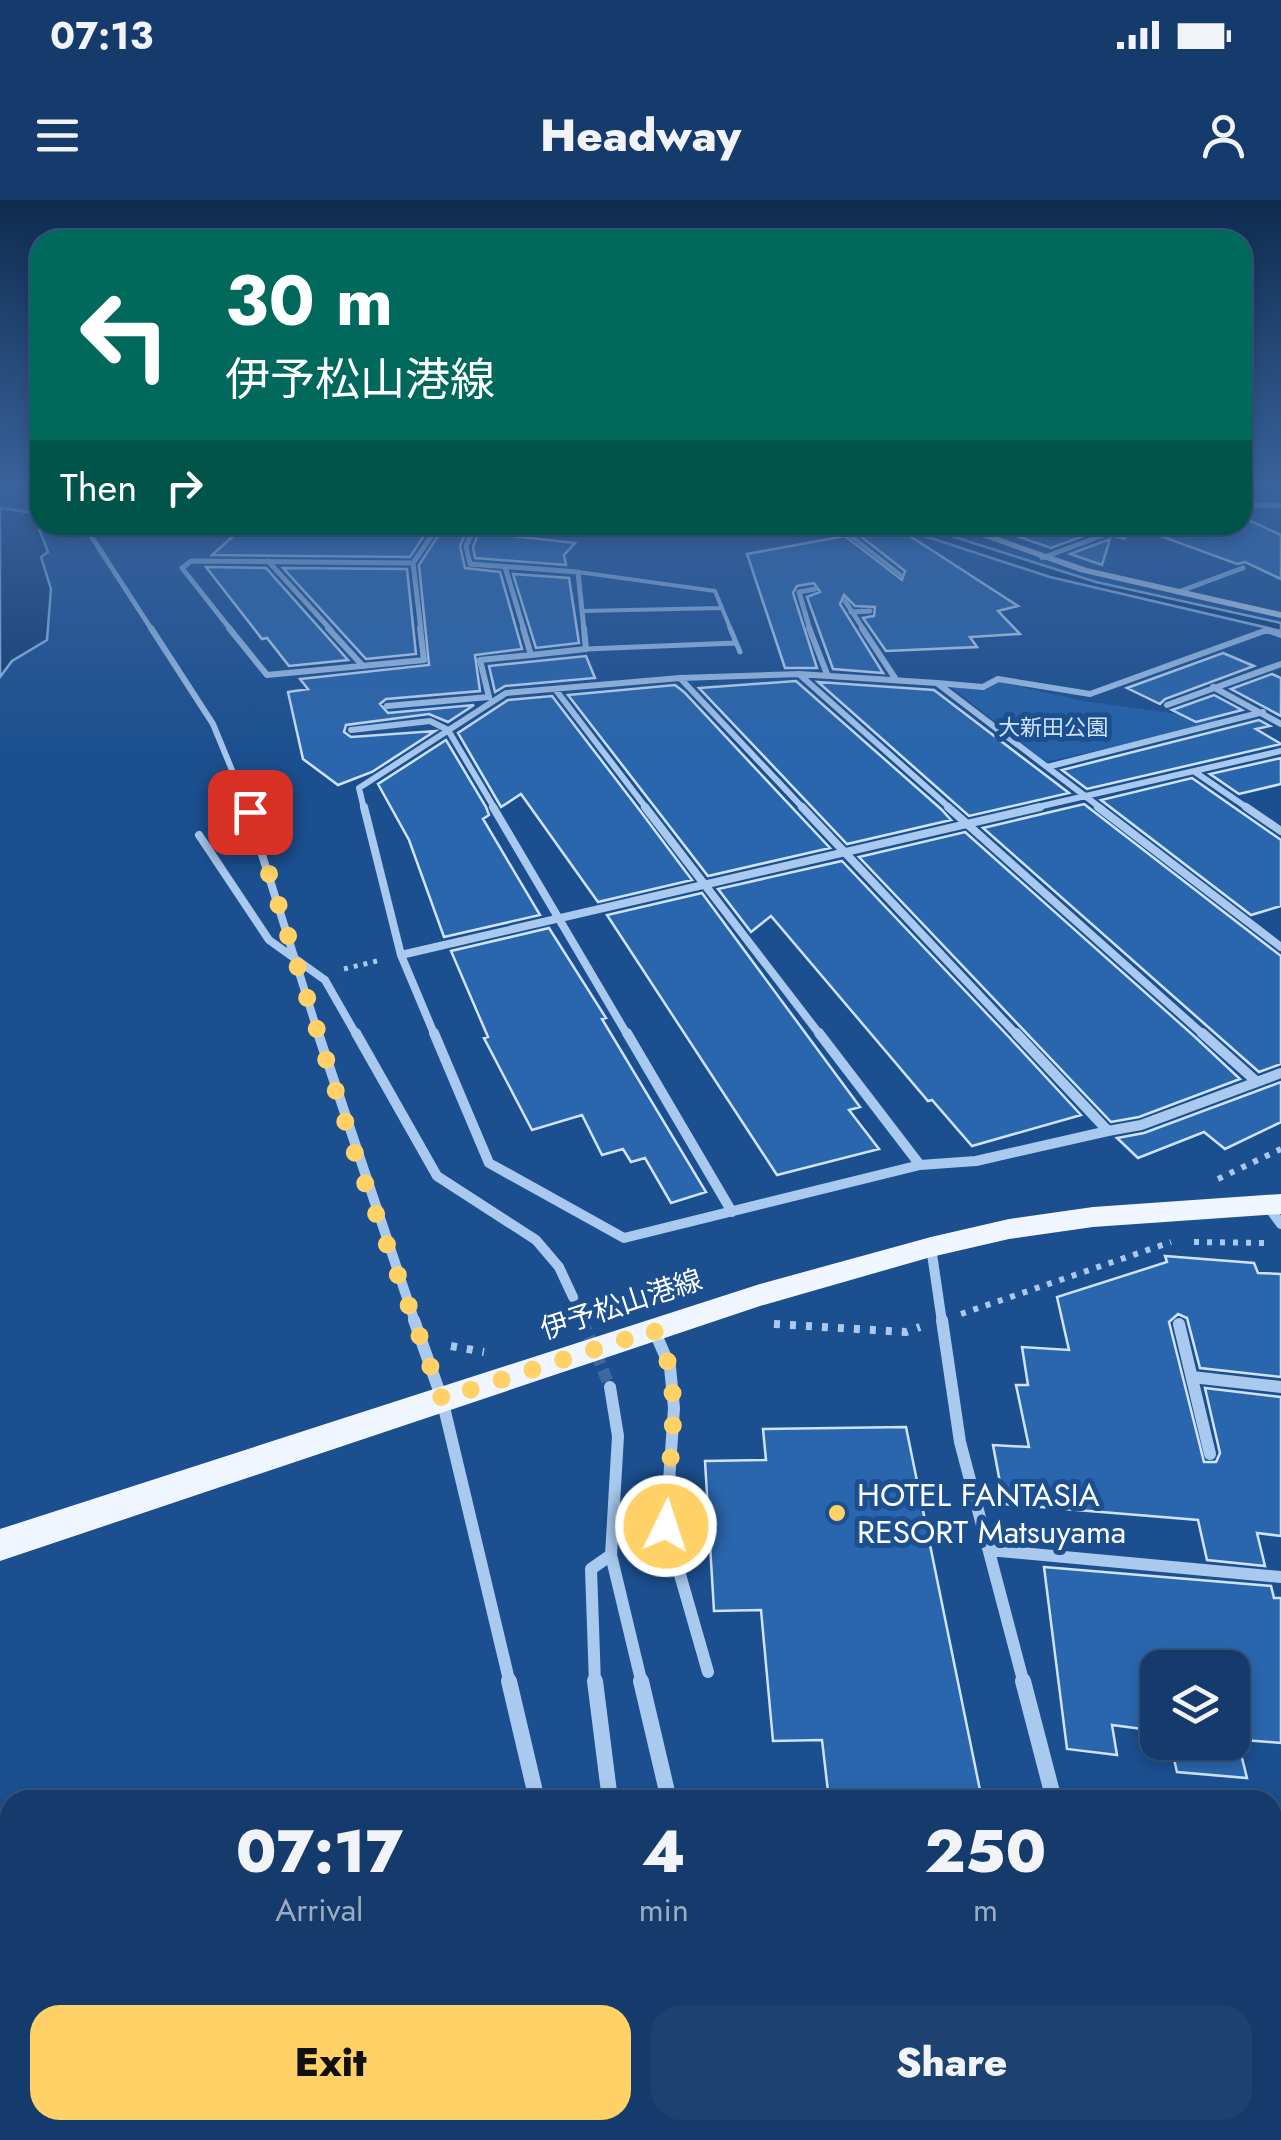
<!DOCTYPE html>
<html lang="en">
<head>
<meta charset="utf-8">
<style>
  :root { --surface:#143b6b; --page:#1d4271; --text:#f1f3f6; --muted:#9dadc1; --line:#33557e; --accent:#ffd166 }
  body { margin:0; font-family:Jost,"Noto Sans JP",sans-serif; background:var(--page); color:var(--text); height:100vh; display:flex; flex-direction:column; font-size:38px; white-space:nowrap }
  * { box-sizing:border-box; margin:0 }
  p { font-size:32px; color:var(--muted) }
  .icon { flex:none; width:55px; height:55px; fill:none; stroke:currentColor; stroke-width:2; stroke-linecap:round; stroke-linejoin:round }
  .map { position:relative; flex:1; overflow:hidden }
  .drawer { position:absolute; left:0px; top:1590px; width:1282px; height:350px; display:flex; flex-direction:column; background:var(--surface); border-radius:30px 30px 0 0; box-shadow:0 5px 15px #0003,0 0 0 2px var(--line) }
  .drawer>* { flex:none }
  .top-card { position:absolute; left:30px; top:30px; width:1222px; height:305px; border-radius:30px; box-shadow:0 5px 15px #0003,0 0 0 2px var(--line); background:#00695c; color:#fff; overflow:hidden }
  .fabs { position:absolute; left:1140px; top:1450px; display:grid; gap:20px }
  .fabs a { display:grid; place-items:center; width:110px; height:110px; border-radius:20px; background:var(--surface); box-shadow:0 5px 15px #0003,0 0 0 2px var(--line); font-size:50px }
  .pin { position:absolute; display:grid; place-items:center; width:85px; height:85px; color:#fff; margin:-42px; border-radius:20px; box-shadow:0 5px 15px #0006 }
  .me { position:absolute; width:110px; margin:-55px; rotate:4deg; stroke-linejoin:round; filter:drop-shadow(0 0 8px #0008) }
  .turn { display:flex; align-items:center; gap:35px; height:210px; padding:0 30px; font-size:45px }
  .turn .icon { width:130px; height:130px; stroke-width:2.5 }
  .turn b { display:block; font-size:70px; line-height:85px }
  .then { display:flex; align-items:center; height:95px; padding:0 30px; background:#0003; gap:20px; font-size:38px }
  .eta { display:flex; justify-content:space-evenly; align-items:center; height:170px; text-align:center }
  .eta b { font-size:60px; font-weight:800; line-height:70px }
  .button { display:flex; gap:20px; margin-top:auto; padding:20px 30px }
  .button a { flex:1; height:115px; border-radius:30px; background:var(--accent); color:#111; font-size:40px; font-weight:800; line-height:115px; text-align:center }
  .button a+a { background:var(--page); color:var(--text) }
  .status { display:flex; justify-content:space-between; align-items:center; height:70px; padding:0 50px; background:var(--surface); direction:ltr }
  .status svg { height:28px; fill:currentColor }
  header { display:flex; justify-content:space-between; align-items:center; height:130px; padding:0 30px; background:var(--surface); font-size:45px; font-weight:800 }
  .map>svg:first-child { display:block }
</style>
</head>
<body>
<div class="status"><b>07:13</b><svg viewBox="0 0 49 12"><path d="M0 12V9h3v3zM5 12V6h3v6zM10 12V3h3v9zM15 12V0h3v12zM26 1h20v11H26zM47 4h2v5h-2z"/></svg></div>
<header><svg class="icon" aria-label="menu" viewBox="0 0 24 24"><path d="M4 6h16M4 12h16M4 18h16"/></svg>Headway<svg class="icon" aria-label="person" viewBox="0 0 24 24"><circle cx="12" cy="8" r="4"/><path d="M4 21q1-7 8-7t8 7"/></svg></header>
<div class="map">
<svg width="1281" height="1940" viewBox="0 0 1281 1940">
  <rect width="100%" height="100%" fill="#1b4f8f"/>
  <path fill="#2461a8" d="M 999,482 L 1084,501 L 1228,521 L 1046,562 L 950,486 L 985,490 Z"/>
  <path fill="#123a6d" stroke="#9cc4f0" stroke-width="2.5" d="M 0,308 L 33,313 L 48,352 L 41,357 L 51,389 L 47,440 L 12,461 L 0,477 Z
    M 929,325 L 945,325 L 948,335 L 1096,382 L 1281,423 L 1281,431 L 1050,377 L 909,331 Z"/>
  <path fill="#2a66ad" stroke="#cfe3fa" stroke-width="2.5" d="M 1242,317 L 1281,335 L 1281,379 L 1245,362 L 1237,364 L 1136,327 L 1242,325 Z
    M 304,325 L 431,325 L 410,357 L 212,355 L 241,329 L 298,332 Z
    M 445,325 L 469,325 L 460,346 L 465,368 L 500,372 L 522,449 L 475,455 L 480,491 L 386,499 L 380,504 L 388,513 L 474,505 L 448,522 L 429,514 L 346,525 L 344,532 L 351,537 L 435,531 L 372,572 L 338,585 L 303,559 L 288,492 L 308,489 L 300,479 L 429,465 L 419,365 Z
    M 482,325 L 518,325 L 512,336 L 575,343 L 564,355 L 566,365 L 475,358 L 473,347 Z
    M 1000,325 L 1091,325 L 1092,333 L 1051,348 L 999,330 Z
    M 899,329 L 1018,406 L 998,411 L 1020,434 L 970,437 L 977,447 L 886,451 L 863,418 L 874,416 L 875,407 L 855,406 L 844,395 L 840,404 L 883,473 L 833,469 L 807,397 L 820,392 L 814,383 L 797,386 L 793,393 L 817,468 L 785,468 L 747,354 L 845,336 L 902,380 L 905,371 L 859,335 Z
    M 1110,339 L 1102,365 L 1070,354 Z
    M 206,367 L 266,368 L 348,460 L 289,466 L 267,438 L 262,439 Z
    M 283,368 L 407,369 L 416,454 L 366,459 Z
    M 513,374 L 569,378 L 579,443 L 536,448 Z
    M 1223,453 L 1254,466 L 1165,499 L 1160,504 L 1127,488 Z
    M 586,456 L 595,478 L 505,486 L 495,492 L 489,466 Z
    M 1272,474 L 1281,478 L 1281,516 L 1231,489 Z
    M 796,481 L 941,609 L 951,620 L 847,644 L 699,488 Z
    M 818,482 L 934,490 L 1069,593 L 969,616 Z
    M 675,485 L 684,492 L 830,648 L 708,676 L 568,495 Z
    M 1214,495 L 1242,510 L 1196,522 L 1172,510 Z
    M 552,496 L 638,608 L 692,680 L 598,702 L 521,594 L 501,607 L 458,533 L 508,500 Z
    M 1259,520 L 1270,526 L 1256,529 L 1281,544 L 1087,589 L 1062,570 Z
    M 446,540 L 486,607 L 489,615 L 483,619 L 540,715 L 444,737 L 409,640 L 378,584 Z
    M 1281,558 L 1281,584 L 1239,594 L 1210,574 Z
    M 1192,578 L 1281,640 L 1281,706 L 1251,715 L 1101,600 Z
    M 1084,604 L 1281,756 L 1281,864 L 1259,872 L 983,628 Z
    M 965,632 L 1194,836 L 1240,879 L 1139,917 L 1111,922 L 859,657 Z
    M 842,661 L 1008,836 L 1081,915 L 972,946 L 932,900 L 928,901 L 771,716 L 751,732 L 718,689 Z
    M 702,693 L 860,907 L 849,910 L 879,949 L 777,975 L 607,715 Z
    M 549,728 L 606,818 L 602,819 L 706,992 L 671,1003 L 645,958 L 631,962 L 623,949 L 602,955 L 582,915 L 532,930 L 484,838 L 488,837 L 451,751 Z
    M 1281,882 L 1281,922 L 1225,949 L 1204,932 L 1138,958 L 1117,938 L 1144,933 Z
    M 1165,1056 L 1254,1063 L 1258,1073 L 1281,1074 L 1281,1177 L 1200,1168 L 1187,1118 L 1178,1114 L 1169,1122 L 1204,1262 L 1216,1262 L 1220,1253 L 1205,1188 L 1281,1197 L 1281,1336 L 1257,1333 L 1265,1366 L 1207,1360 L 1198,1320 L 1004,1304 L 993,1245 L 1029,1247 L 1016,1185 L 1028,1185 L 1022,1147 L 1069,1150 L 1057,1097 L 1167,1062 Z
    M 906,1227 L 982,1600 L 829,1600 L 822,1540 L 773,1541 L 761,1410 L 714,1411 L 705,1261 L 766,1260 L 763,1229 Z
    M 1044,1367 L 1271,1386 L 1274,1398 L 1281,1398 L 1281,1543 L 1232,1539 L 1232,1460 L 1158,1453 L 1158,1531 L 1112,1525 L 1117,1555 L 1067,1549 Z
    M 1170,1542 L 1238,1542 L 1247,1578 L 1177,1572 Z"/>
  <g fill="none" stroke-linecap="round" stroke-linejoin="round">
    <path stroke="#3d69a0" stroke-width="10" stroke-dasharray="10 5" stroke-linecap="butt" d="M 573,1097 L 583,1122"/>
    <path stroke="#3d69a0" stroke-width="12" stroke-dasharray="12 6" stroke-linecap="butt" d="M 582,1120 L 610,1187"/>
    <path stroke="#a9c9ee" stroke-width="5" stroke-dasharray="4 6" stroke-linecap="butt" d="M 344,769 L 381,760"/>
    <path stroke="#a9c9ee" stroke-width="6" stroke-dasharray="5 8" stroke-linecap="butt" d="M 1218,979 L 1281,949
      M 1194,1042 L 1266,1043
      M 961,1114 L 1171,1042"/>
    <path stroke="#a9c9ee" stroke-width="8" stroke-dasharray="6 10" stroke-linecap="butt" d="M 774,1124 L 906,1132 L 920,1127
      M 451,1146 L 484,1152"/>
    <path stroke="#a9c9ee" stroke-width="4" d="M 852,327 L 850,335 L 901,375
      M 578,372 L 715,391 L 731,430
      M 582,411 L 721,408"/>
    <path stroke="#a9c9ee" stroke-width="5" d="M 730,428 L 740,452
      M 586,449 L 736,443"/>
    <path stroke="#a9c9ee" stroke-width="5" d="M 1242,304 L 1281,306
      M 84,325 L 152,430
      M 476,325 L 466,346 L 470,364 L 578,372 L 584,430
      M 718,325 L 888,325
      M 1096,328 L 1124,338
      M 1042,358 L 1109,333
      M 268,361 L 331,430
      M 413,363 L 421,430
      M 413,363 L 439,325
      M 505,367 L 524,430
      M 1178,392 L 1243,368
      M 845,401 L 864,430
      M 851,412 L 870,411
      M 231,430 L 182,368 L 191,361 L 413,363
      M 810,430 L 799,392 L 815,389"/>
    <path stroke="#a9c9ee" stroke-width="6" d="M 151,428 L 213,524 L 248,609
      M 229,428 L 267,475 L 424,460 L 420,428
      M 328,428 L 363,466
      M 809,428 L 827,474
      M 862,428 L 895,478
      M 531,455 L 586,449 L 584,428
      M 800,475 L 951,609
      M 680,478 L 804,609
      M 937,483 L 983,487 L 998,479 L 1090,494 L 1267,430 L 1281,435
      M 1213,487 L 1281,524
      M 555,489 L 647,609
      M 1167,505 L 1281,464
      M 387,506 L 489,497 L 480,460 L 531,455 L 523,428
      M 351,530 L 430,521 L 448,530 L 495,609
      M 1047,567 L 1263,512
      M 1195,572 L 1249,609
      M 364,609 L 359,588 L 506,493 L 680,478 L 799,474 L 937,483 L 1102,609
      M 1029,609 L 1281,551"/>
    <path stroke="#a9c9ee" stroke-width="8" d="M 247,607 L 319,836
      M 364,607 L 401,755 L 435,836
      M 493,607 L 628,836
      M 645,607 L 821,836
      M 802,607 L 1018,836
      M 948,607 L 1205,836
      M 1098,607 L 1281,747
      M 1246,607 L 1281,631
      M 199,635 L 269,740 L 325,780 L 357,836
      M 401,755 L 1040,607"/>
    <path stroke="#a9c9ee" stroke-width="10" d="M 318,833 L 415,1122
      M 356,833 L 437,976 L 536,1040 L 559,1067 L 573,1097
      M 434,833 L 489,963 L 624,1038 L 920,965 L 976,961 L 1108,931
      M 627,833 L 732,1012
      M 819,833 L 920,965
      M 1016,833 L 1108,931 L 1141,925 L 1281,873
      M 1202,833 L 1257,882
      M 1267,1005 L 1281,1024
      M 931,1047 L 942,1122"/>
    <path stroke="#a9c9ee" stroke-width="12" d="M 414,1120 L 442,1199 L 510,1484
      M 942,1120 L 960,1242 L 1024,1484
      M 1179,1124 L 1210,1254
      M 654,1130 L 670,1167 L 674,1208 L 666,1326 L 708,1472
      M 1192,1177 L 1281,1187
      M 610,1187 L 618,1236 L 611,1355 L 642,1484
      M 989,1350 L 1281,1377
      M 595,1484 L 591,1369 L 611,1355"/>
    <path stroke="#a9c9ee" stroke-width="16" d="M 509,1481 L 537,1600
      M 595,1481 L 610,1600
      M 641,1481 L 669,1600
      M 1023,1481 L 1054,1600
      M 1053,1596 L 1089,1600
      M 1272,1622 L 1281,1623
      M 1272,1827 L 1281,1829
      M 619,1930 L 622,1940
      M 667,1930 L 668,1940
      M 773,1930 L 774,1940"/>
    <path fill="#d6e6fa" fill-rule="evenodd" d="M 949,325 L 963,325 L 1087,368 L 1281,412 L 1281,418 L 1080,372 Z"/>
    <path fill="#f0f6ff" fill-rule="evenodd" d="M 1281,994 L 1281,1014 L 1093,1027 L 1009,1039 L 931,1057 L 760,1106 L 0,1361 L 0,1329 L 760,1084 L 931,1037 L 1009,1019 L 1093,1007 Z"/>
  </g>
  <linearGradient id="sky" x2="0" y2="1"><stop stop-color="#0f2b4f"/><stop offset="0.51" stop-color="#39639b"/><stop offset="1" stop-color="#39639b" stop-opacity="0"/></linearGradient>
  <rect width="1281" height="559" fill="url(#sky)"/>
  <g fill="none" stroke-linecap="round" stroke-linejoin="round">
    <path stroke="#ffd166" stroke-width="18" stroke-dasharray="0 32.4" d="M 250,612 L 358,963 L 442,1199 L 654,1130 L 670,1167 L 674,1208 L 666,1326"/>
  </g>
  <circle fill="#ffd166" stroke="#1b4f8f" stroke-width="4" cx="837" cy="1313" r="10"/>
  <g text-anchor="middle" stroke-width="10" stroke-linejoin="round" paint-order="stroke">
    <g font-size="22" fill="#cfe3fa" stroke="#1b4f8f">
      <text x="1053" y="535">大新田公園</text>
    </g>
    <g font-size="28" fill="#fff" stroke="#1b4f8f">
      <text transform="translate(621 1104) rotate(-18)" y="10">伊予松山港線</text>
    </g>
    <g font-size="32" fill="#fff" stroke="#1b4f8f" text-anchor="start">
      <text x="857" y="1306">HOTEL FANTASIA<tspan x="857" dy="37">RESORT Matsuyama</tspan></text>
    </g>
  </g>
</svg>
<div class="fabs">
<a><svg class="icon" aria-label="layers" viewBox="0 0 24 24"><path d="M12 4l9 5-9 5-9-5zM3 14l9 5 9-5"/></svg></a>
</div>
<div class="pin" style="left:250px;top:612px;background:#d93025"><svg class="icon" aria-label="arrive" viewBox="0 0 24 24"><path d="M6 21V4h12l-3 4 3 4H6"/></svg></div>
<svg class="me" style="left:666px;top:1326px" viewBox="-20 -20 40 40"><circle r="17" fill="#ffd166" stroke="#fff" stroke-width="3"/><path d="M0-11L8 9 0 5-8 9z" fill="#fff"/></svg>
<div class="top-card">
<div class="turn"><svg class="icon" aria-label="left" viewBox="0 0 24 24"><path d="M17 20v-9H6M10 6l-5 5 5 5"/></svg><div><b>30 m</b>伊予松山港線</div></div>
<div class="then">Then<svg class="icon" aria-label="right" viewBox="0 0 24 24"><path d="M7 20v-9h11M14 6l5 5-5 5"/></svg></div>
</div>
<section class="drawer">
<div class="eta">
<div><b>07:17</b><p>Arrival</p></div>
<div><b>4</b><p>min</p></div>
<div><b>250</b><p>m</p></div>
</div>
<div class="button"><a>Exit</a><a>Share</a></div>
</section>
</div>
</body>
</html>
